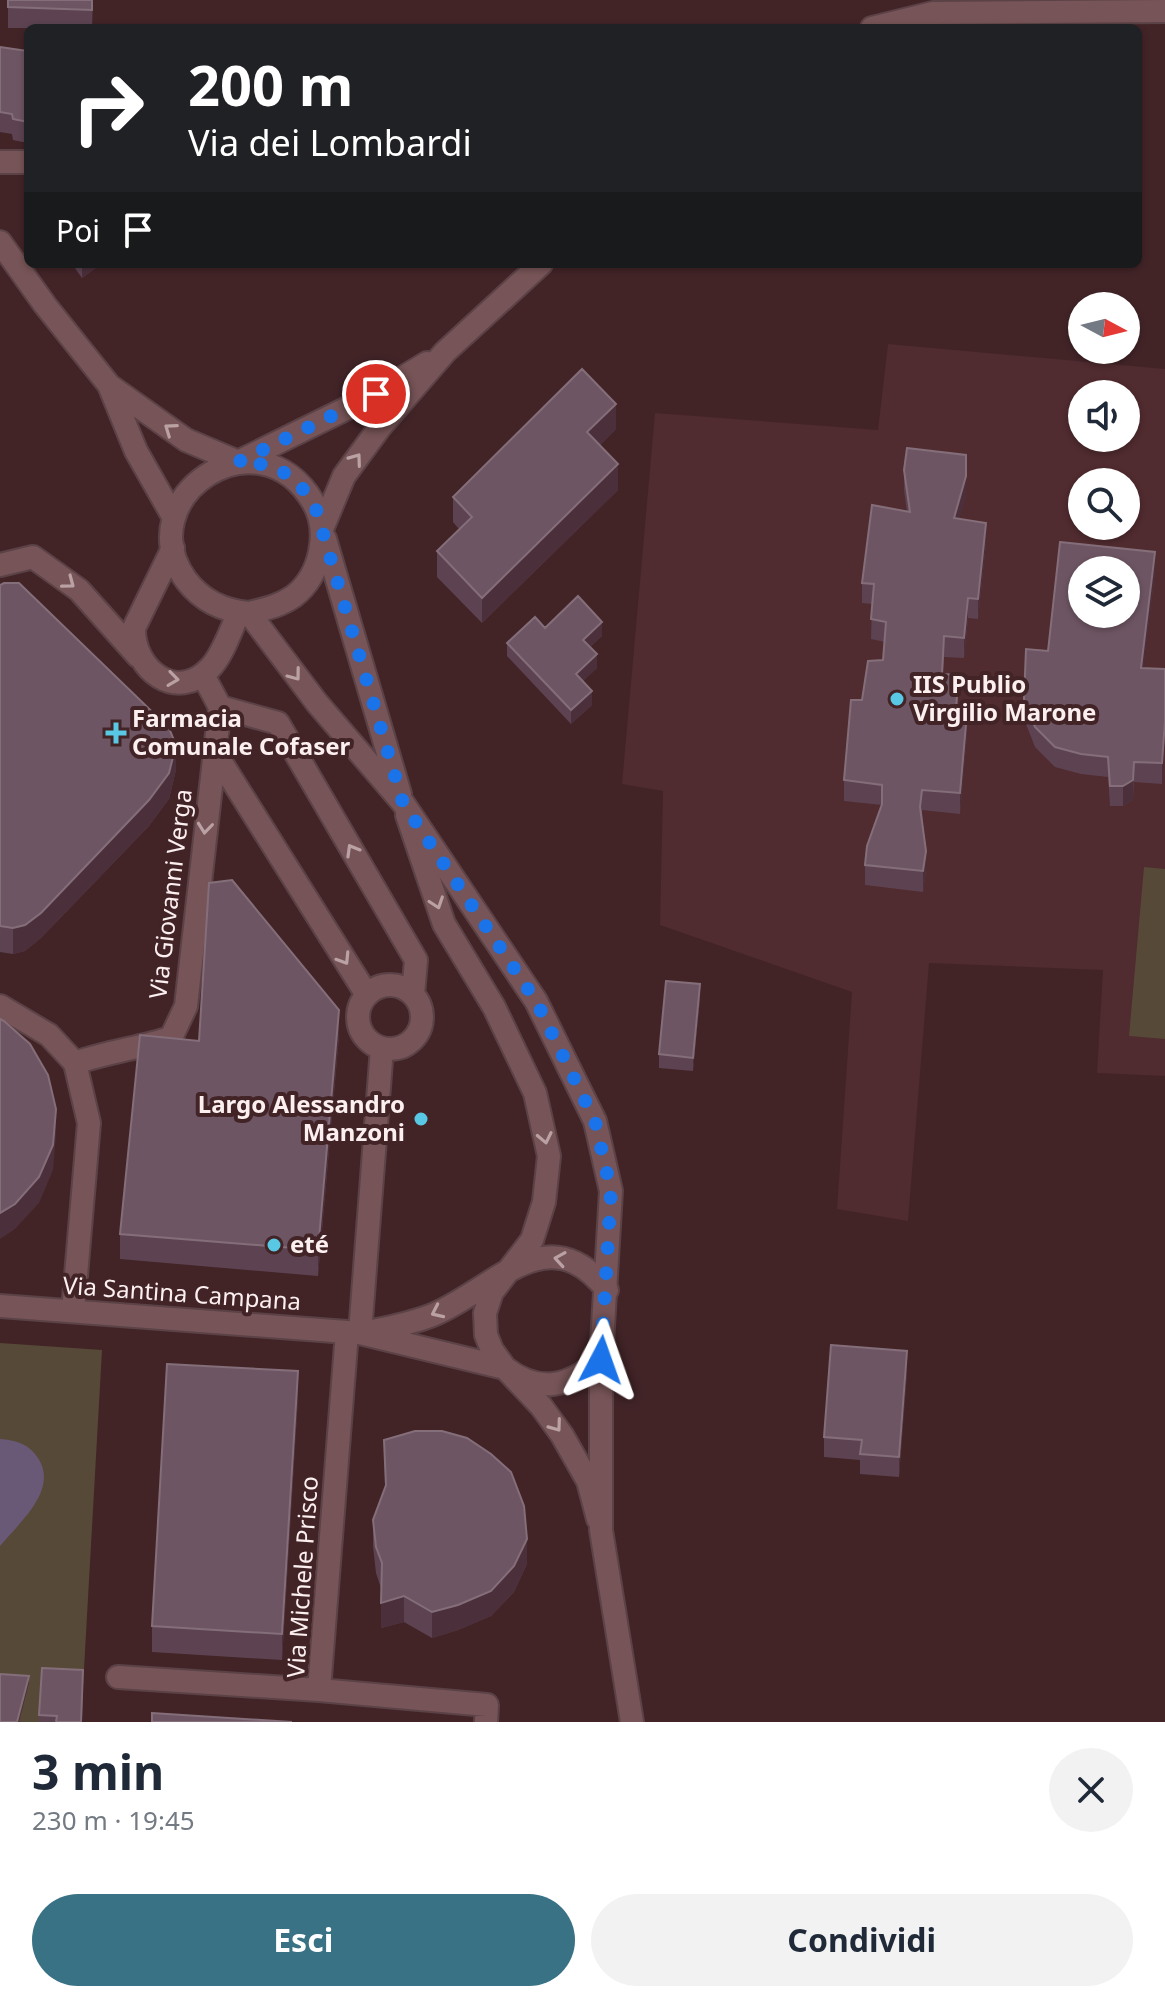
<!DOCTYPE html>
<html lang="it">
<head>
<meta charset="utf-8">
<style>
  :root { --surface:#fff; --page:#f2f2f3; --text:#1f2937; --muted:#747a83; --accent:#397185 }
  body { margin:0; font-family:"Noto Sans",sans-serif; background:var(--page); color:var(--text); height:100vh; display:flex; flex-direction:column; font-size:30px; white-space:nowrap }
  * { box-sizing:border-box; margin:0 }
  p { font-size:26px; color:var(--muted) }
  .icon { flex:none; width:44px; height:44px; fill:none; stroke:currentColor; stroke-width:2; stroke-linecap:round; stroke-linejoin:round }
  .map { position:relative; height:1722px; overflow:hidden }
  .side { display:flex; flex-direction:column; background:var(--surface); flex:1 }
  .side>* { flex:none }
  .banner { position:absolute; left:24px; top:24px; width:1118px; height:244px; border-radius:12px; box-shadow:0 2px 6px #0004; background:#202124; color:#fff; overflow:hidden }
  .needle { width:52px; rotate:97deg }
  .controls { position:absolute; left:1068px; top:292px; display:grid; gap:16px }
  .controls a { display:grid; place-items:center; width:72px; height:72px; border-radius:50%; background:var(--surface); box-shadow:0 2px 6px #0004; font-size:40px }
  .pin { position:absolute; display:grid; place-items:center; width:68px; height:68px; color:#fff; margin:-34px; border:4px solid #fff; border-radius:50%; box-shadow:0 2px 8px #0007 }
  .me { position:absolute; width:88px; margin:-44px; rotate:4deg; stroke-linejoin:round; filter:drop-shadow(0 0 6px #0008) }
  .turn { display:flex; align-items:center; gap:28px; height:168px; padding:0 32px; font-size:36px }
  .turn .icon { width:104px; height:104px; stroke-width:2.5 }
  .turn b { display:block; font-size:56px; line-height:68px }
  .then { display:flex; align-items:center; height:76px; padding:0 32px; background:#0003; gap:16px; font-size:30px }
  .round { display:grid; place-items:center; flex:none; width:84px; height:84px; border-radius:42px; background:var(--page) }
  .summary { display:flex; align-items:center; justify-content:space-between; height:136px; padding:0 32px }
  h1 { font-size:48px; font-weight:700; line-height:60px }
  .cta { display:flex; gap:16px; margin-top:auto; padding:16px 32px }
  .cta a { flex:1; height:92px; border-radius:48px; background:var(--accent); color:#fff; font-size:32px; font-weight:700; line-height:92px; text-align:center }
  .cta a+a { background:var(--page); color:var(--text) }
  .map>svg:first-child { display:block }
</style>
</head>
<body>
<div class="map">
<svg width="1165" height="1722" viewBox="0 0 1165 1722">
  <rect width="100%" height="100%" fill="#422427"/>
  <path fill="#502b2f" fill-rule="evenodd" d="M 888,344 L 1165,369 L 1165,1076 L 1097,1073 L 1103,970 L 929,963 L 908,1221 L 837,1209 L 852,992 L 660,925 L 663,791 L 622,784 L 655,413 L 878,430 ZM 1082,394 L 1126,394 L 1126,438 L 1082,438 ZM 1082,482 L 1126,482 L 1126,526 L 1082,526 ZM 1082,570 L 1126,570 L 1126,614 L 1082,614 Z"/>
  <path fill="#564937" d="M 1144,867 L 1165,869 L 1165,1039 L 1129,1036 Z
    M 0,1343 L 102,1350 L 81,1722 L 0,1722 Z"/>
  <path fill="#6a5877" d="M 0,1439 C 16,1440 29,1444 38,1458 C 59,1490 19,1523 0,1546 Z"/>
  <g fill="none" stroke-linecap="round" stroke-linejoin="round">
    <defs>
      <path id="minor" d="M 0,162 L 28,162
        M 173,548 L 134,628 C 133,670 177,703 210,668 C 223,655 231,629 239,612
        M 0,565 L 33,557 L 79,590 L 138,656
        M 220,707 L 278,723 L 416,960 L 413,995
        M 214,751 L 367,995
        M 407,815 L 444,924 L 494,1007 L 535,1093 L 549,1156 L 544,1202 L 532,1240 L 492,1292 L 485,1313 L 486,1335 L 492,1350 L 505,1368 L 541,1406 L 562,1435 L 588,1481 L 598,1519
        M358 1017a32 32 0 1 1 64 0a32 32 0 1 1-64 0Z
        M 0,1006 L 49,1035 L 75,1063 L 89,1123 L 73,1311
        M 75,1063 C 107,1052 139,1048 171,1038 L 186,1006 L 220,707 L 203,675
        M 0,1306 L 360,1333 L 505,1368 C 540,1395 569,1386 601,1360
        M 347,1332 L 319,1690 L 487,1705 L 486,1722
        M 369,1332 C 391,1327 414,1323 435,1314 C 497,1287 548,1216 607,1290
        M 360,1333 L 382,1048
        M 118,1677 L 319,1690"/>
      <path id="tertiary" d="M 872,28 L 933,13 L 1165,11
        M 238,462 L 376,394 L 427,363
        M 322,529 L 344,476 L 380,427 L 445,352 L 541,264"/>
      <path id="secondary" d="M 0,242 L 45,305 L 109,385 L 136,451 L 174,518
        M 110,386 L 186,440 L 238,462
        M 325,539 L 400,794
        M 249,613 C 265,609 280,606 294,596 C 321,575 330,531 313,502 C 258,409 127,498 186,580 C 202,601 223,611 249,613 L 317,703 L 403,803 L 536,1001 L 595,1121 L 611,1191 L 601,1360 L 601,1530 L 632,1722"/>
    </defs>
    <use href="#minor" stroke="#5b4246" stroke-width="26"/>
    <use href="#tertiary" stroke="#5b4246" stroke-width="26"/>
    <use href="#secondary" stroke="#5b4246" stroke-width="26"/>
    <use href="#minor" stroke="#775457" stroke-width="22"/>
    <use href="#tertiary" stroke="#775457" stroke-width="22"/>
    <use href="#secondary" stroke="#775457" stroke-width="22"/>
  </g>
  <path fill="#5d4352" d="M 8,0 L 93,0 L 92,28 L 8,28 Z
    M 0,47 L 28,51 L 28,143 L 13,140 L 12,134 L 0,132 Z
    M 72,264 L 101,264 L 82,278 Z
    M 407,264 L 445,264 L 445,265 L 407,267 Z
    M 616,429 L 600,445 L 618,490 L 482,623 L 437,577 L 437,551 L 459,529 L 453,522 L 453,497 Z
    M 904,470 L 966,496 L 959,519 L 986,543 L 978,619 L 968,618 L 964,658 L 944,657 L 943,674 L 958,695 L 957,712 L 967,733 L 960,814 L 922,810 L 926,871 L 923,892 L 865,885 L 865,865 L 882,805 L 844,801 L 844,780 L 862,700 L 883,660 L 885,642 L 871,639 L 872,604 L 862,603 L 862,583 L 907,512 L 904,490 Z
    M 1155,572 L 1143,668 L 1165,669 L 1162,784 L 1134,782 L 1133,800 L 1123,806 L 1110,806 L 1108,777 L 1081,774 L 1055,767 L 1035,747 L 1024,719 L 1024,699 Z
    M 0,585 L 176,770 L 169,799 L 149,826 L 41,938 L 25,951 L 13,954 L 0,952 Z
    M 545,628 L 602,636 L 590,647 L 597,668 L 583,681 L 592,705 L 571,724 L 507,656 L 507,643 Z
    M 700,998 L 693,1071 L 659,1068 L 659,1054 Z
    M 339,1036 L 318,1276 L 120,1259 L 120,1234 L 199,1041 Z
    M 907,1372 L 899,1477 L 860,1474 L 860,1460 L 824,1457 L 824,1437 Z
    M 298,1397 L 282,1660 L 152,1652 L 152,1626 Z
    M 384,1440 L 527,1564 L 514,1592 L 491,1616 L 458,1630 L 432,1638 L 404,1622 L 381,1628 L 381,1588 L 376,1573 L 373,1546 L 373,1520 L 385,1487 Z
    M 42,1668 L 83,1684 L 82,1722 L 39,1722 Z"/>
  <path fill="#4b2f3a" d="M 82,264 L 101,264 L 82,278 Z
    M 616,404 L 616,429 L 587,458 L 587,432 Z
    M 966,455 L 966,496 L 954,539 L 954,518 Z
    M 618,464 L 618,490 L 482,623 L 482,598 Z
    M 986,523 L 986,543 L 978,619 L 978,599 Z
    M 1155,552 L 1155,572 L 1141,688 L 1141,668 Z
    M 968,598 L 968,618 L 964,658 L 964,638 Z
    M 602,622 L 602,636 L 583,653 L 583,640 Z
    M 597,654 L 597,668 L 576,688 L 576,674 Z
    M 592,691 L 592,705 L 571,724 L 571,710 Z
    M 967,713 L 967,733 L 960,814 L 960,793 Z
    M 1165,721 L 1165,741 L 1162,784 L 1162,763 Z
    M 176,745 L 176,770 L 169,799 L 149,826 L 41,938 L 25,951 L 13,954 L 13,928 Z
    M 1134,762 L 1133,800 L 1123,806 L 1123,786 Z
    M 926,851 L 926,871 L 923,892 L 923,871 Z
    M 700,984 L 700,998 L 693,1071 L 693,1058 Z
    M 339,1010 L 339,1036 L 318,1276 L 318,1250 Z
    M 56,1109 L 56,1135 L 53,1170 L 39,1203 L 15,1229 L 0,1239 L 0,1213 Z
    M 907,1351 L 907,1372 L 899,1477 L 899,1457 Z
    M 298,1371 L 298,1397 L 282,1660 L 282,1634 Z
    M 527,1539 L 527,1564 L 514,1592 L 491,1616 L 458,1630 L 432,1638 L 432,1612 Z
    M 404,1596 L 404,1622 L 381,1628 L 381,1603 Z
    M 29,1676 L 29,1683 L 19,1722 L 17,1722 Z"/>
  <path fill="#6e5563" stroke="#846e79" stroke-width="2" fill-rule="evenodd" d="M 8,0 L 92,0 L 92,10 L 8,7 Z
    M 0,47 L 28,51 L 28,122 L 13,119 L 12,114 L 0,112 Z
    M 582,369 L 616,404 L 587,432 L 618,464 L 482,598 L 437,551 L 472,517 L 453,497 Z
    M 907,448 L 966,455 L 966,476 L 954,518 L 986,523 L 978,599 L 968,598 L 964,638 L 944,636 L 942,674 L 958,675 L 956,712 L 967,713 L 960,793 L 922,790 L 920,807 L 926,851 L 923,871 L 865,865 L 867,846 L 882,804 L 882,785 L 844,780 L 851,700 L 862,700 L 868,661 L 883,660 L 886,622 L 871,619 L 874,584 L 862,583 L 872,505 L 910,512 L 904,470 Z
    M 1060,542 L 1155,552 L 1141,668 L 1165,669 L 1165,721 L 1162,763 L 1134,762 L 1133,780 L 1123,786 L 1110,786 L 1108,757 L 1081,754 L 1055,747 L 1035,727 L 1024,699 L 1026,649 L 1048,651 ZM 1082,570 L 1126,570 L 1126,614 L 1082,614 Z
    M 4,583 L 19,583 L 169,728 L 176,745 L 169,773 L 149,800 L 41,913 L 25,925 L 13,928 L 0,926 L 0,585 Z
    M 578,596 L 602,622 L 583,640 L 597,654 L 576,674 L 592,691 L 571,710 L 507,643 L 535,617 L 545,628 Z
    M 232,880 L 339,1010 L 318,1250 L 120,1234 L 140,1035 L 199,1041 L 209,883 Z
    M 666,981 L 700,984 L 693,1058 L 659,1054 Z
    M 0,1019 L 4,1021 L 30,1044 L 48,1075 L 56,1109 L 53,1145 L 39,1177 L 15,1204 L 0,1213 Z
    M 831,1345 L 907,1351 L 899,1457 L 860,1454 L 862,1440 L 824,1437 Z
    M 167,1364 L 298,1371 L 282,1634 L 152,1626 Z
    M 415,1431 L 442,1431 L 467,1438 L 491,1454 L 511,1472 L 524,1506 L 527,1539 L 514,1566 L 491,1591 L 458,1605 L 432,1612 L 404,1596 L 381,1603 L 382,1563 L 376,1547 L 373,1520 L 386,1485 L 384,1440 Z
    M 42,1668 L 83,1670 L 81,1722 L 56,1722 L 57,1716 L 39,1715 Z
    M 0,1674 L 29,1676 L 17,1722 L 0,1722 Z
    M 152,1713 L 292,1722 L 152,1722 Z"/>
  <defs><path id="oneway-chevron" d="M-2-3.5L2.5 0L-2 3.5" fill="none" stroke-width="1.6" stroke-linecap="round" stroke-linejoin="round" transform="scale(2)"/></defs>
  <g stroke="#baa2a4">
    <use href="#oneway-chevron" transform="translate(170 429) rotate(-145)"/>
    <use href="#oneway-chevron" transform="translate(356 459) rotate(-54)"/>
    <use href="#oneway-chevron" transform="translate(69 583) rotate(37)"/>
    <use href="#oneway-chevron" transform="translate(295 675) rotate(53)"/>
    <use href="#oneway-chevron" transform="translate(173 679) rotate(8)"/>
    <use href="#oneway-chevron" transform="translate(205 828) rotate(96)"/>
    <use href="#oneway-chevron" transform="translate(352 850) rotate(-120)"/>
    <use href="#oneway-chevron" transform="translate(437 903) rotate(71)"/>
    <use href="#oneway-chevron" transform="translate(344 959) rotate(58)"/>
    <use href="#oneway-chevron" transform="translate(545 1138) rotate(78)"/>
    <use href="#oneway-chevron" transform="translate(560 1259) rotate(-171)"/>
    <use href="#oneway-chevron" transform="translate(437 1312) rotate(155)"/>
    <use href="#oneway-chevron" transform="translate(556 1426) rotate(54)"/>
  </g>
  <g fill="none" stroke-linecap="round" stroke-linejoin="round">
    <path stroke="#1a73e8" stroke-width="14" stroke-dasharray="0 25.2" d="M 376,394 L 238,462 C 276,463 294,473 315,506 L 403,803 L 536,1001 L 595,1121 L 611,1191 L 601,1360"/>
  </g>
  <g fill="#59c8e5" stroke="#422427" stroke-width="3">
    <circle cx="897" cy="699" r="8"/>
    <path d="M112 721h8v8h8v8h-8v8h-8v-8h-8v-8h8z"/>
    <circle cx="421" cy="1119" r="8"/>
    <circle cx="274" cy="1245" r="8"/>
  </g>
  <g text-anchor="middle" stroke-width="8" stroke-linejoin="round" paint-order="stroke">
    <g font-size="24" font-weight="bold" fill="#fceff0" stroke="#422427" text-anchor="start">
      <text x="913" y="693">IIS Publio<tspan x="913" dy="28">Virgilio Marone</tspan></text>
      <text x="132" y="727">Farmacia<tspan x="132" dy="28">Comunale Cofaser</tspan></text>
      <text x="405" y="1113" text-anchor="end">Largo Alessandro<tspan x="405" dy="28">Manzoni</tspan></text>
      <text x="290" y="1253">eté</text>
    </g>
    <g font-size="24" fill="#fceff0" stroke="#422427">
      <text transform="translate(171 894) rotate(-83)" y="8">Via Giovanni Verga</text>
      <text transform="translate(182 1294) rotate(4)" y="8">Via Santina Campana</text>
      <text transform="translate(303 1577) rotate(-86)" y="8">Via Michele Prisco</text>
    </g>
  </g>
</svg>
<div class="controls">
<a><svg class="needle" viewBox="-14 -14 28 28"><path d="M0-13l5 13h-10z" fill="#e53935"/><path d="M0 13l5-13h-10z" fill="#747a83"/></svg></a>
<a><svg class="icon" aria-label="sound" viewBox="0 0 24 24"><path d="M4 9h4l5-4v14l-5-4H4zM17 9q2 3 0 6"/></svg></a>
<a><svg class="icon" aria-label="search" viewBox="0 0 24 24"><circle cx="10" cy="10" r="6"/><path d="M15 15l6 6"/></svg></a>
<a><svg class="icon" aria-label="layers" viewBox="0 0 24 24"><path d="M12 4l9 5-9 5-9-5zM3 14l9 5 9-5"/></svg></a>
</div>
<div class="pin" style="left:376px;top:394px;background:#d93025"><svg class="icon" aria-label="arrive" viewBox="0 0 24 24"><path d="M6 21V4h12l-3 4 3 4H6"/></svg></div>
<svg class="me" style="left:601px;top:1360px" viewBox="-20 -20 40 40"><path d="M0-17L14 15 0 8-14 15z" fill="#1a73e8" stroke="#fff" stroke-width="4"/></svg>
<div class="banner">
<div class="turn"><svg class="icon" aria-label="right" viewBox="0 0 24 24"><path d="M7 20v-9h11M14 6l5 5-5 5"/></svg><div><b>200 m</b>Via dei Lombardi</div></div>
<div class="then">Poi<svg class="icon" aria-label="arrive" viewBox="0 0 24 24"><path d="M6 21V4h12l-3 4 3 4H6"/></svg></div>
</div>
</div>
<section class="side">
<div class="summary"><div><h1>3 min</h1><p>230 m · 19:45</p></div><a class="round"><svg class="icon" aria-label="close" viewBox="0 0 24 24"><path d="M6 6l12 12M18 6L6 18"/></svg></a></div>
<div class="cta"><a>Esci</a><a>Condividi</a></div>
</section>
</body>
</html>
